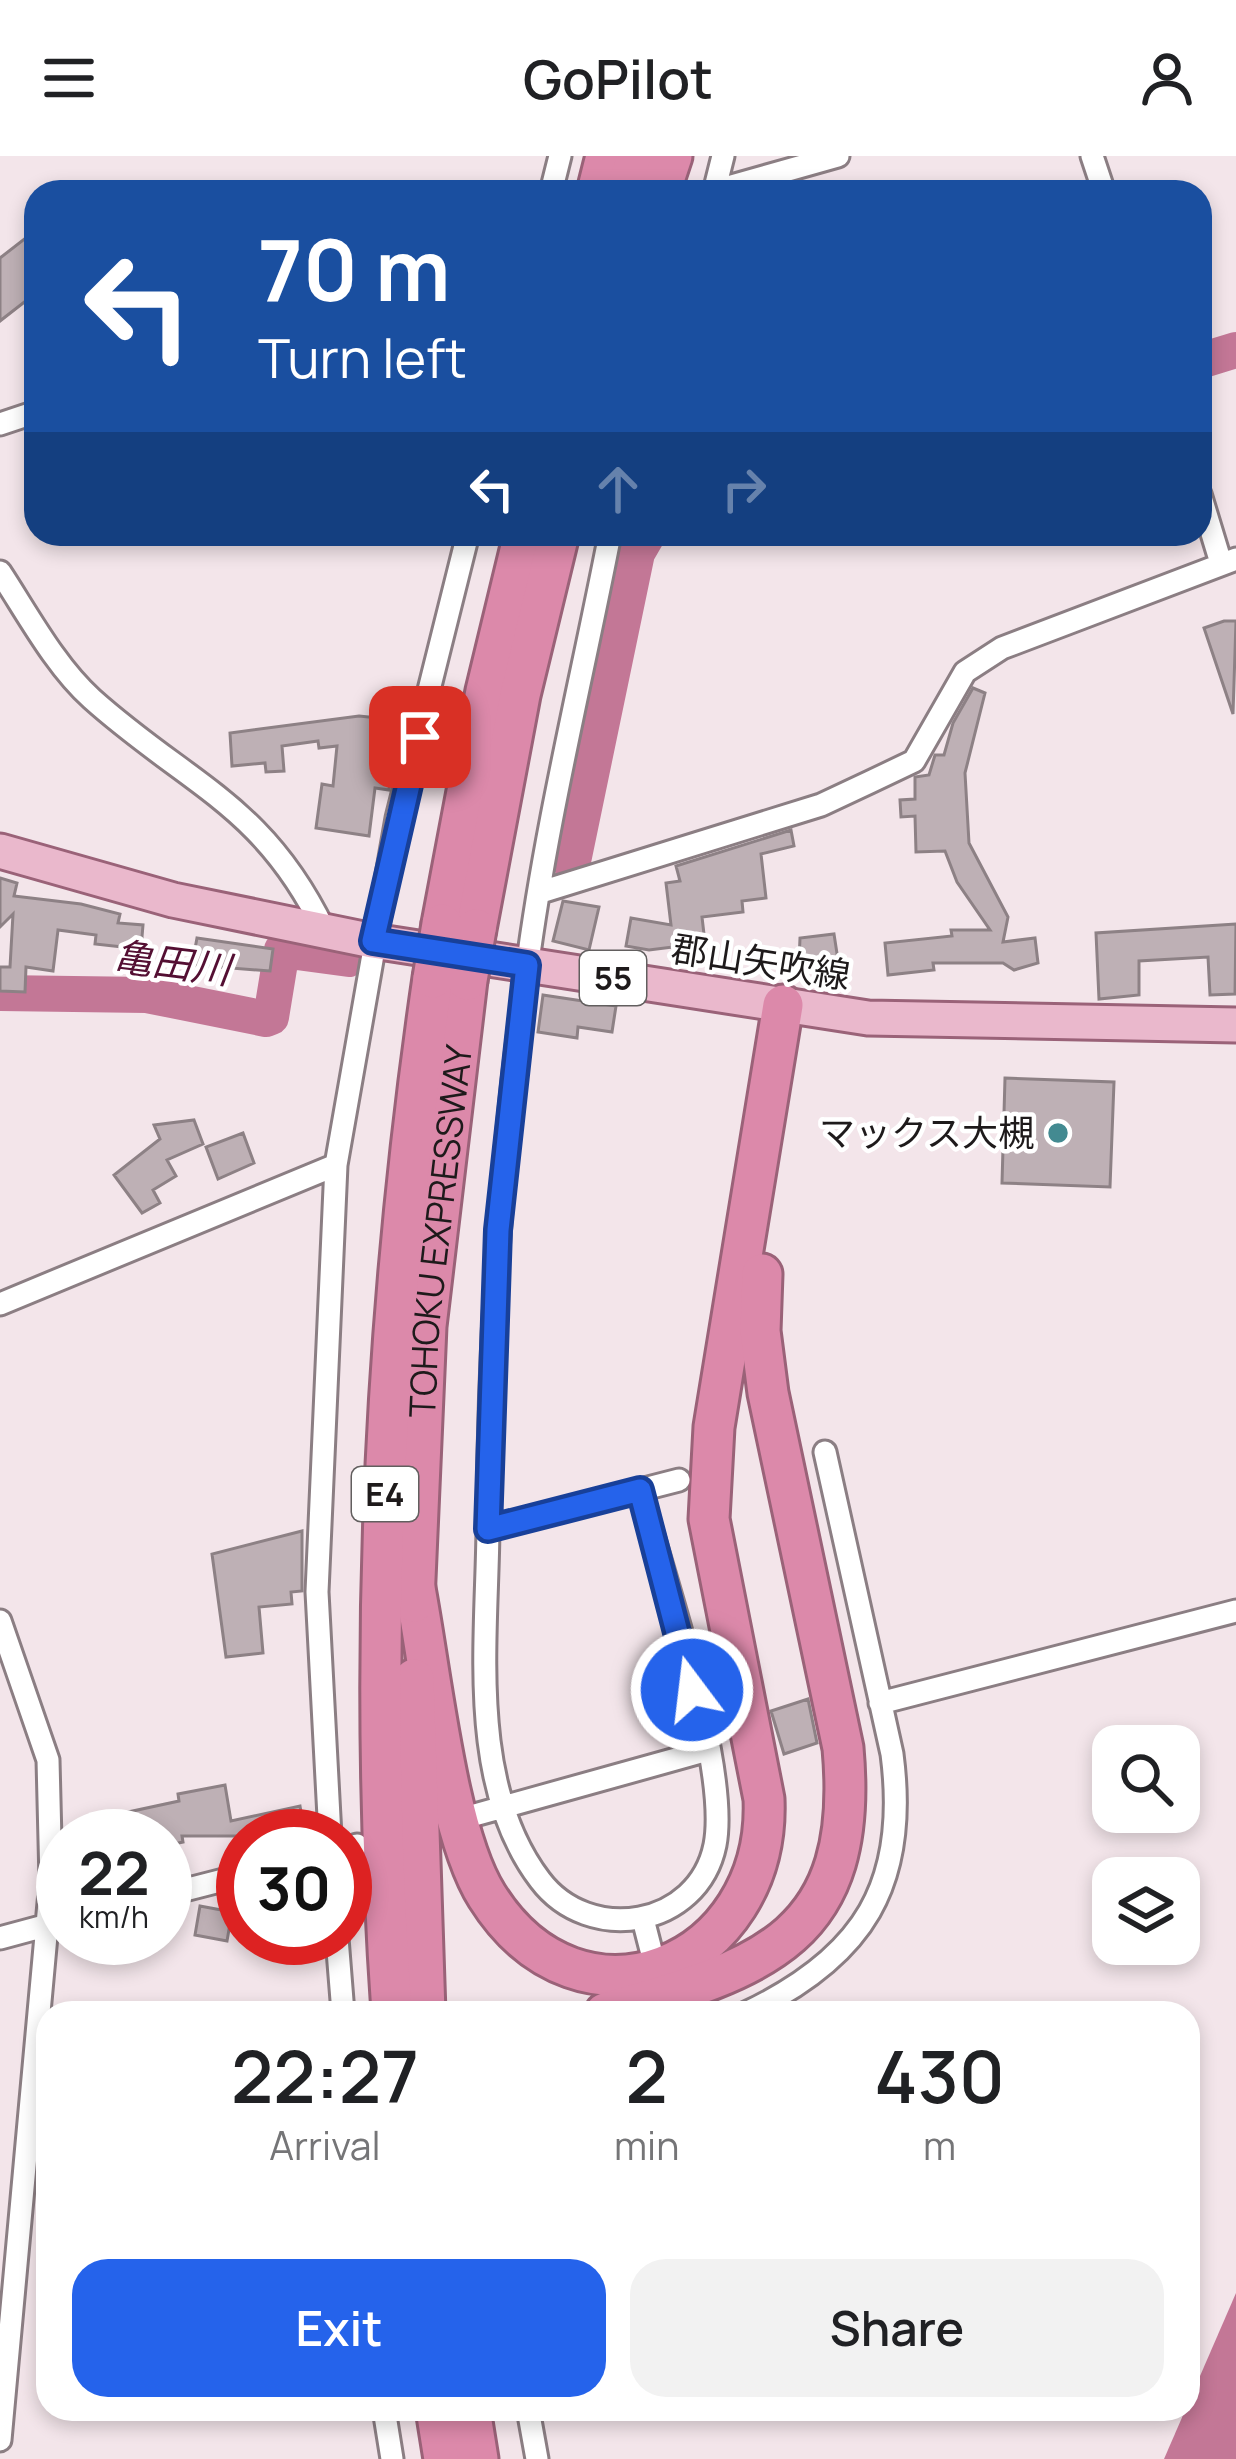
<!DOCTYPE html>
<html lang="en">
<head>
<meta charset="utf-8">
<style>
  :root { --surface:#fff; --page:#f2f2f2; --text:#202124; --muted:#757577; --accent:#2563eb }
  body { margin:0; font-family:Manrope,"Noto Sans JP",sans-serif; background:var(--page); color:var(--text); height:100vh; display:flex; flex-direction:column; font-size:45px; white-space:nowrap }
  * { box-sizing:border-box; margin:0 }
  p { font-size:39px; color:var(--muted) }
  .icon { flex:none; width:66px; height:66px; fill:none; stroke:currentColor; stroke-width:2; stroke-linecap:round; stroke-linejoin:round }
  .map { position:relative; flex:1; overflow:hidden }
  .drawer { position:absolute; left:36px; top:1845px; width:1164px; height:420px; display:flex; flex-direction:column; background:var(--surface); border-radius:36px; box-shadow:0 6px 18px #0003 }
  .drawer>* { flex:none }
  .hud { position:absolute; left:24px; top:24px; width:1188px; height:366px; border-radius:36px; box-shadow:0 6px 18px #0003; background:#1a4fa0; color:#fff; overflow:hidden }
  .buttons { position:absolute; left:1092px; top:1569px; display:grid; gap:24px }
  .buttons a { display:grid; place-items:center; width:108px; height:108px; border-radius:24px; background:var(--surface); box-shadow:0 6px 18px #0003; font-size:60px }
  .speed { position:absolute; left:36px; top:1653px; display:flex; gap:24px; font-size:60px; font-weight:700; text-align:center }
  .speed>* { display:grid; place-content:center; width:156px; height:156px; border-radius:50%; background:var(--surface); box-shadow:0 6px 18px #0003; line-height:1 }
  .speed small { font-size:30px; font-weight:400 }
  .speed .limit { border:18px solid #d22; background:#fff; color:#111 }
  .pin { position:absolute; display:grid; place-items:center; width:102px; height:102px; color:#fff; margin:-51px; border-radius:24px; box-shadow:0 6px 18px #0006 }
  .me { position:absolute; width:132px; margin:-66px; rotate:345deg; stroke-linejoin:round; filter:drop-shadow(0 0 9px #0008) }
  .turn { display:flex; align-items:center; gap:42px; height:252px; padding:0 36px; font-size:54px }
  .turn .icon { width:156px; height:156px; stroke-width:2.5 }
  .turn b { display:block; font-size:84px; line-height:102px }
  .lanes { display:flex; align-items:center; height:114px; padding:0 36px; background:#0003; justify-content:center; gap:60px; direction:ltr }
  .lanes .off { opacity:.35 }
  .eta { display:flex; justify-content:space-evenly; align-items:center; height:204px; text-align:center }
  .eta b { font-size:72px; font-weight:600; line-height:84px }
  .primary-button { display:flex; gap:24px; margin-top:auto; padding:24px 36px }
  .primary-button a { flex:1; height:138px; border-radius:36px; background:var(--accent); color:#fff; font-size:48px; font-weight:600; line-height:138px; text-align:center }
  .primary-button a+a { background:var(--page); color:var(--text) }
  header { display:flex; justify-content:space-between; align-items:center; height:156px; padding:0 36px; background:var(--surface); font-size:54px; font-weight:600 }
  .map>svg:first-child { display:block }
</style>
</head>
<body>
<header><svg class="icon" aria-label="menu" viewBox="0 0 24 24"><path d="M4 6h16M4 12h16M4 18h16"/></svg>GoPilot<svg class="icon" aria-label="person" viewBox="0 0 24 24"><circle cx="12" cy="8" r="4"/><path d="M4 21q1-7 8-7t8 7"/></svg></header>
<div class="map">
<svg width="1236" height="2303" viewBox="0 0 1236 2303">
  <rect width="100%" height="100%" fill="#f3e5ea"/>
  <path fill="#c37796" d="M 1236,2137 L 1236,2303 L 1164,2303 Z"/>
  <g fill="none" stroke-linecap="round" stroke-linejoin="round">
    <path stroke="#c37796" stroke-width="36" d="M 1200,205 L 1236,194
      M 572,710 L 637,397 L 648,378
      M 0,837 L 147,839 L 266,863 L 271,861 L 282,794 L 349,803"/>
  </g>
  <path fill="#beb0b5" stroke="#8d8185" stroke-width="3" d="M 36,74 L 36,137 L 0,165 L 0,102 Z
    M 1224,465 L 1236,465 L 1233,558 L 1204,472 Z
    M 973,532 L 985,537 L 965,617 L 969,687 L 1008,761 L 1003,786 L 1035,782 L 1038,807 L 1014,814 L 1003,807 L 933,807 L 934,814 L 888,819 L 885,787 L 952,780 L 951,774 L 990,774 L 957,726 L 945,695 L 916,696 L 915,660 L 901,661 L 900,644 L 915,643 L 915,621 L 929,619 L 935,599 L 944,599 L 953,567 Z
    M 359,560 L 398,564 L 389,634 L 375,632 L 369,680 L 316,672 L 322,628 L 333,630 L 337,590 L 319,592 L 318,585 L 282,590 L 284,615 L 266,616 L 265,607 L 232,610 L 230,577 Z
    M 791,674 L 794,690 L 761,698 L 766,742 L 742,745 L 743,756 L 702,761 L 705,787 L 649,794 L 626,790 L 631,762 L 671,769 L 666,727 L 680,725 L 676,710 Z
    M 0,722 L 17,727 L 14,740 L 81,748 L 120,758 L 118,767 L 143,769 L 141,793 L 95,788 L 96,779 L 58,774 L 53,815 L 26,811 L 25,836 L 0,835 L 0,811 L 10,811 L 13,758 L 0,771 Z
    M 563,745 L 599,751 L 589,794 L 553,785 Z
    M 1236,768 L 1235,838 L 1210,839 L 1208,801 L 1139,805 L 1139,839 L 1099,843 L 1096,777 Z
    M 834,778 L 838,804 L 799,805 L 800,782 Z
    M 197,782 L 273,793 L 270,815 L 192,809 Z
    M 543,839 L 616,850 L 612,876 L 578,871 L 577,882 L 538,876 Z
    M 1005,922 L 1114,926 L 1110,1031 L 1002,1027 Z
    M 194,964 L 203,988 L 167,1004 L 176,1020 L 153,1034 L 160,1047 L 142,1057 L 114,1019 L 160,983 L 154,969 Z
    M 243,977 L 254,1007 L 218,1023 L 206,991 Z
    M 302,1375 L 302,1435 L 291,1436 L 292,1448 L 259,1451 L 263,1497 L 226,1501 L 212,1398 Z
    M 808,1543 L 817,1587 L 784,1598 L 771,1555 Z
    M 225,1629 L 231,1665 L 300,1650 L 305,1680 L 182,1680 L 183,1686 L 165,1690 L 165,1680 L 124,1680 L 119,1658 L 179,1645 L 178,1638 Z
    M 200,1750 L 232,1756 L 227,1785 L 195,1779 Z"/>
  <g fill="none" stroke-linecap="round" stroke-linejoin="round">
    <defs>
      <path id="street" d="M 1092,0 L 1104,36
        M 551,36 L 560,0
        M 710,36 L 838,0
        M 714,36 L 723,0
        M 0,268 L 36,256
        M 1200,338 L 1221,407
        M 610,378 C 582,522 546,667 527,813 C 501,998 489,1184 488,1372 C 487,1486 467,1628 540,1724 C 589,1789 698,1772 715,1689 C 730,1611 662,1418 640,1334
        M 0,416 C 27,457 55,510 92,543 C 188,629 263,648 324,774
        M 541,736 L 821,649 L 870,626 L 914,605 L 965,516 L 1002,492 L 1236,403
        M 0,1148 L 336,1009
        M 488,1373 L 679,1324
        M 0,1465 L 48,1604 L 51,1725 L 0,2284
        M 880,1547 L 1236,1455
        M 471,1660 L 708,1594
        M 330,1680 L 317,1436 L 336,1009 L 397,662 L 468,378
        M 345,1693 L 357,1689
        M 165,1739 L 243,1719
        M 643,1763 L 653,1802
        M 0,1782 L 63,1765
        M 337,1782 L 343,1857
        M 746,1857 C 864,1801 909,1728 892,1598 L 825,1296
        M 384,2253 L 392,2303
        M 528,2253 L 537,2303"/>
      <path id="primary" d="M 0,695 L 173,744 L 373,785 L 868,862 L 1236,869"/>
      <g id="highway">
        <path d="M 597,36 L 606,0"/>
        <path d="M 625,36 L 638,0"/>
        <path d="M 660,36 L 672,0"/>
        <path d="M 442,768 L 486,535 L 524,378"/>
        <path d="M 476,773 L 520,539 L 559,378"/>
        <path d="M 413,1422 C 430,1505 445,1674 487,1740 C 581,1890 771,1810 764,1643 L 709,1363 L 714,1271 L 783,849"/>
        <path id="s1" d="M 414,1446 L 426,1170 L 467,824"/>
        <path d="M 414,1523 L 425,1857"/>
        <path d="M 392,1857 C 368,1511 383,1165 433,822"/>
        <path d="M 605,1857 C 765,1812 860,1781 843,1592 L 768,1237 L 760,1175 L 762,1118"/>
        <path d="M 436,2253 L 444,2303"/>
        <path d="M 470,2253 L 478,2303"/>
      </g>
    </defs>
    <use href="#street" stroke="#8b7e83" stroke-width="27"/>
    <use href="#primary" stroke="#9a6278" stroke-width="39"/>
    <use href="#highway" stroke="#9a6278" stroke-width="45"/>
    <use href="#street" stroke="#fff" stroke-width="21"/>
    <use href="#primary" stroke="#eab8cc" stroke-width="33"/>
    <use href="#highway" stroke="#dc89aa" stroke-width="39"/>
    <defs>
      <path id="highway-bridge" d="M 433,822 L 442,768
        M 467,824 L 476,773"/>
    </defs>
    <use href="#highway-bridge" stroke="#9a6278" stroke-width="45" stroke-linecap="butt"/>
    <use href="#highway-bridge" stroke="#dc89aa" stroke-width="39"/>
  </g>
  <g fill="none" stroke-linecap="round" stroke-linejoin="round">
    <defs>
      <path id="route" d="M 420,581 L 373,785 L 527,809 L 498,1074 L 488,1373 L 640,1334 L 692,1534"/>
    </defs>
    <use href="#route" stroke="#184099" stroke-width="30"/>
    <use href="#route" stroke="#2563eb" stroke-width="21"/>
  </g>
  <circle fill="#438a91" stroke="#fff" stroke-width="4.5" cx="1058" cy="977" r="12"/>
  <g text-anchor="middle" stroke-width="9" stroke-linejoin="round" paint-order="stroke">
    <g fill="#fff" stroke="#625f5f" stroke-width="3">
      <rect x="580" y="795" width="66" height="54" rx="9"/>
      <rect x="352" y="1311" width="66" height="54" rx="9"/>
    </g>
    <g font-size="33" font-weight="bold" fill="#1e1a1b">
      <text x="613" y="834">55</text>
      <text x="385" y="1350">E4</text>
    </g>
    <g font-size="36" fill="#1e1a1b" stroke="#fff">
      <text transform="translate(761 806) rotate(9)" y="13">郡山矢吹線</text>
      <text dy="13" stroke="none"><textPath href="#s1" startOffset="372">TOHOKU EXPRESSWAY</textPath></text>
    </g>
    <g font-size="36" fill="#1e1a1b" stroke="#fff" text-anchor="end">
      <text x="1034" y="990">マックス大槻</text>
    </g>
    <g font-size="39" font-style="italic" fill="#540f33" stroke="#fff">
      <text transform="translate(172 807) rotate(7)" y="14">亀田川</text>
    </g>
  </g>
</svg>
<div class="buttons">
<a><svg class="icon" aria-label="search" viewBox="0 0 24 24"><circle cx="10" cy="10" r="6"/><path d="M15 15l6 6"/></svg></a>
<a><svg class="icon" aria-label="layers" viewBox="0 0 24 24"><path d="M12 4l9 5-9 5-9-5zM3 14l9 5 9-5"/></svg></a>
</div>
<div class="speed"><div>22<small>km/h</small></div><div class="limit">30</div></div>
<div class="pin" style="left:420px;top:581px;background:#d93025"><svg class="icon" aria-label="arrive" viewBox="0 0 24 24"><path d="M6 21V4h12l-3 4 3 4H6"/></svg></div>
<svg class="me" style="left:692px;top:1534px" viewBox="-20 -20 40 40"><circle r="17" fill="#2563eb" stroke="#fff" stroke-width="3"/><path d="M0-11L8 9 0 5-8 9z" fill="#fff"/></svg>
<div class="hud">
<div class="turn"><svg class="icon" aria-label="left" viewBox="0 0 24 24"><path d="M17 20v-9H6M10 6l-5 5 5 5"/></svg><div><b>70 m</b>Turn left</div></div>
<div class="lanes"><svg class="icon" aria-label="left" viewBox="0 0 24 24"><path d="M17 20v-9H6M10 6l-5 5 5 5"/></svg><svg class="icon off" aria-label="ahead" viewBox="0 0 24 24"><path d="M12 20V5M6 11l6-6 6 6"/></svg><svg class="icon off" aria-label="right" viewBox="0 0 24 24"><path d="M7 20v-9h11M14 6l5 5-5 5"/></svg></div>
</div>
<section class="drawer">
<div class="eta">
<div><b>22:27</b><p>Arrival</p></div>
<div><b>2</b><p>min</p></div>
<div><b>430</b><p>m</p></div>
</div>
<div class="primary-button"><a>Exit</a><a>Share</a></div>
</section>
</div>
</body>
</html>
